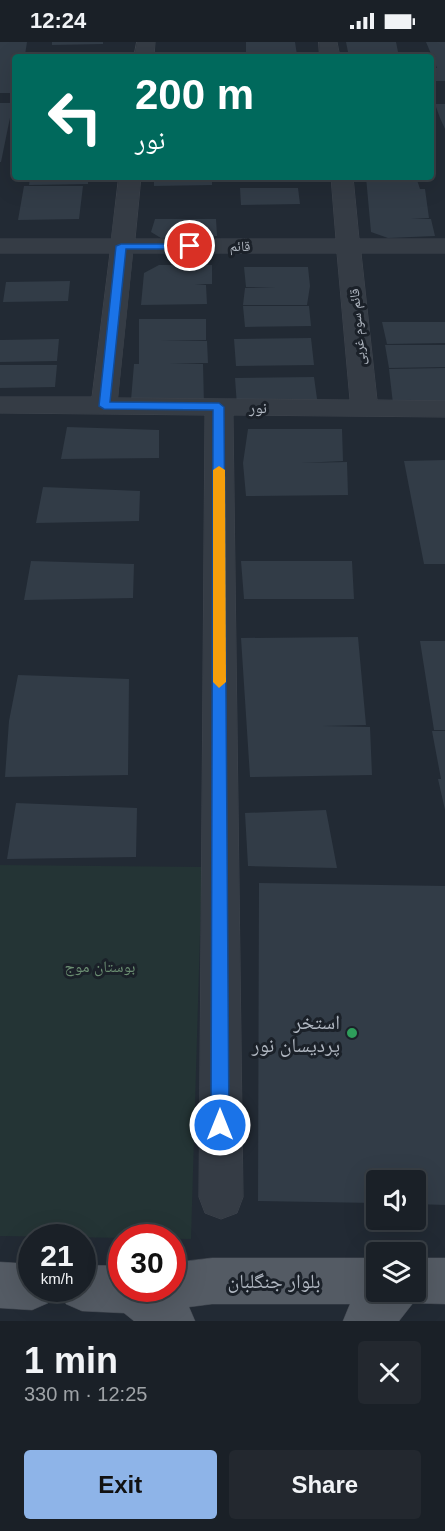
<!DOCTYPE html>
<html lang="en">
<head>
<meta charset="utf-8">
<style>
  :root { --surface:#1a2027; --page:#23282f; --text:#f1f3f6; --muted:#9fa3a7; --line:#383e44; --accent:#8eb4e8 }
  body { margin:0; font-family:Helvetica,"Noto Naskh Arabic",sans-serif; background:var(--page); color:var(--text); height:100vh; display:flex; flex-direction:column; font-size:22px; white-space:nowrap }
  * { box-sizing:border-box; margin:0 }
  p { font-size:20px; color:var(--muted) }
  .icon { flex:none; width:33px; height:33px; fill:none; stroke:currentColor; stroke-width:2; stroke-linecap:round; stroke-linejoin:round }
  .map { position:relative; height:1279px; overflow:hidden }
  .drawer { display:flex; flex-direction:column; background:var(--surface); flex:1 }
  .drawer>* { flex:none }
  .hud { position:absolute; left:12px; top:12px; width:422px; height:126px; border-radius:6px; box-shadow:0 6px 24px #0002,0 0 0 2px var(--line); background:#00695c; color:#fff; overflow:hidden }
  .tools { position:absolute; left:366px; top:1128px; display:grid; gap:12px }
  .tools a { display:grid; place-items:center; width:60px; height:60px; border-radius:6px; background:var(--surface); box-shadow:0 6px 24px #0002,0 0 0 2px var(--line); font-size:30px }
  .speed { position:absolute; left:18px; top:1182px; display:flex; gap:12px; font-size:30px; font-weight:700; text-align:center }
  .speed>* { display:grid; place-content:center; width:78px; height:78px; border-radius:50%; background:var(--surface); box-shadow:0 6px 24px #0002,0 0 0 2px var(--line); line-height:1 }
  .speed small { font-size:15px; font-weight:400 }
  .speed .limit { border:9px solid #d22; background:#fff; color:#111 }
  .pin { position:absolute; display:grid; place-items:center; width:51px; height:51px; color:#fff; margin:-26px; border:3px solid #fff; border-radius:50%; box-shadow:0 2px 6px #0007 }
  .me { position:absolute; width:66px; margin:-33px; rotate:0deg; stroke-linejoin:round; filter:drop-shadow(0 0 4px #0008) }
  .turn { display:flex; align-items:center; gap:21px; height:126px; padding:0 24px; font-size:27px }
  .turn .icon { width:78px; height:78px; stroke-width:2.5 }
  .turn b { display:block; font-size:42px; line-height:51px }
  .round { display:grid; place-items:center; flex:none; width:63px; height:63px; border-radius:6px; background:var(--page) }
  .headline { display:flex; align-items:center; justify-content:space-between; height:102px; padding:0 24px }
  h1 { font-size:36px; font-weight:700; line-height:45px }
  .button { display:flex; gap:12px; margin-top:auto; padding:12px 24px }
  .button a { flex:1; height:69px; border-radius:6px; background:var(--accent); color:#111; font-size:24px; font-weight:700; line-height:69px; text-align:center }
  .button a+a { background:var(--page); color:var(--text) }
  .status { display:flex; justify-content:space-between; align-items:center; height:42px; padding:0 30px; background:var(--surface); direction:ltr }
  .status svg { height:16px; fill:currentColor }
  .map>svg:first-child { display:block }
</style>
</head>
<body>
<div class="status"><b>12:24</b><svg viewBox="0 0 49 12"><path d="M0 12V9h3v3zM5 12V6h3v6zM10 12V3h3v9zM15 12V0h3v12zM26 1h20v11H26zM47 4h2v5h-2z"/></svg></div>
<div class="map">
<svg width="445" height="1279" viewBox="0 0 445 1279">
  <rect width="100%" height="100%" fill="#222a34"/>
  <path fill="#243435" d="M 0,823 L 202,825 L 191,1197 L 0,1194 Z"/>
  <path fill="#323c47" d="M 0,0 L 27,0 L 25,13 L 15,15 L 15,51 L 0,51 Z
    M 52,0 L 103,0 L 103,2 L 52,3 Z
    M 246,0 L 295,0 L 297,13 L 246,14 Z
    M 346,0 L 396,0 L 399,15 L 349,15 Z
    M 426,0 L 445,0 L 445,39 L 436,39 L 432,26 L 437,26 Z
    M 161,11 L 211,11 L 212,15 L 161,15 Z
    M 0,61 L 13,61 L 1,120 L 0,120 Z
    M 435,62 L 445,62 L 445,87 L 440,76 Z
    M 30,135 L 88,135 L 88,142 L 29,143 Z
    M 154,135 L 212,135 L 212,143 L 154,144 Z
    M 366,135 L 416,135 L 420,147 L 425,147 L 429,176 L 411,177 L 431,177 L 435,194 L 388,196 L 371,190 Z
    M 24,144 L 83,144 L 79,177 L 18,178 Z
    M 240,146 L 298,146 L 300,162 L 241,163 Z
    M 155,177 L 216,177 L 217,194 L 161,196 L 151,190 Z
    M 159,223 L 212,223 L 212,242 L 195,242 L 206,243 L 207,262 L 141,263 L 144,231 Z
    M 244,225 L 308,225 L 310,244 L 307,263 L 243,263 L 245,246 L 276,245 L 246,245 Z
    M 70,239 L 68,259 L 3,260 L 6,240 Z
    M 243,264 L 309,264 L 311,284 L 245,285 Z
    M 139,277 L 206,277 L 206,298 L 161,298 L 207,299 L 208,321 L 170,321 L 203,322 L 204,363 L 131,358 L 134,322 L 139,322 Z
    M 382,280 L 445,280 L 445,301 L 387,302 Z
    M 311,296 L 314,323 L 236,324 L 234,297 Z
    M 59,297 L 57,319 L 0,320 L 0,298 Z
    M 385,303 L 445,303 L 445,325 L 389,326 Z
    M 0,323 L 57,323 L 55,345 L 0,346 Z
    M 445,326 L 445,360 L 393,362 L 389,327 Z
    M 314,335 L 318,364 L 237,364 L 235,336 Z
    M 67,385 L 159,388 L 159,416 L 61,417 Z
    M 248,387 L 342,387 L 343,419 L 301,421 L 347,420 L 348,453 L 246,454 L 243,421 Z
    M 445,418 L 445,522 L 424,522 L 404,419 Z
    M 43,445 L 140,449 L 139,479 L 36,481 Z
    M 31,519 L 134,522 L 133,556 L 24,558 Z
    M 241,519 L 352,519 L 354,557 L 244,557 Z
    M 358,595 L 366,683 L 323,684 L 370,685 L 372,733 L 250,735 L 241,596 Z
    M 420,599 L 445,599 L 445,688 L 434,688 Z
    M 18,633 L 129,637 L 128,733 L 5,735 L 9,679 Z
    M 432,689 L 445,689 L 445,768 L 438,737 L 441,737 Z
    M 16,761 L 137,766 L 136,815 L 7,817 Z
    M 326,768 L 337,826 L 248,824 L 245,771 Z
    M 259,841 L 445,844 L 445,1163 L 416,1162 L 416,1138 L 376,1138 L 376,1161 L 258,1159 Z"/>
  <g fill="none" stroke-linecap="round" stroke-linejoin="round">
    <defs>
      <path id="minor" d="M 137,0 L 155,0 L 154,15 L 134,15 Z
        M 319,0 L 337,0 L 340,15 L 320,15 Z
        M 119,135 L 141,135 L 135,197 L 336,197 L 331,135 L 353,135 L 359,197 L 445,197 L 445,211 L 361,211 L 377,358 L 445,359 L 445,375 L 233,373 L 243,1155 L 237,1171 L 221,1177 L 205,1171 L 199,1155 L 205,373 L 0,371 L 0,355 L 92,355 L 110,211 L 0,211 L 0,197 L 111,197 ZM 133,211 L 337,211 L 350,358 L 118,356 Z"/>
      <path id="major" d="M 212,1216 L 376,1216 L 376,1250 L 416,1250 L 416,1216 L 445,1216 L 445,1262 L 413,1261 L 399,1279 L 343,1279 L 350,1262 L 212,1262 L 189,1265 L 195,1279 L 134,1279 L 124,1271 L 82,1269 L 66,1262 L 59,1246 L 82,1246 L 82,1223 L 122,1224 L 122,1246 L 172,1246 L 172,1221 Z
        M 0,1220 L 32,1222 L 32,1246 L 55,1246 L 48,1261 L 32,1268 L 0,1266 Z"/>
    </defs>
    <use href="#minor" stroke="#3f454e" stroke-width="1"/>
    <use href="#major" stroke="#3f454e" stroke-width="1"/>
    <use href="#minor" fill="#353c45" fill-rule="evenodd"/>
    <use href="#major" fill="#545b64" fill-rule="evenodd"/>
  </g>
  <path fill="#1a73e8" stroke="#114b97" stroke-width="1.5" d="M 121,202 L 190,202 L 195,204 L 190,207 L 126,207 L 110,360 L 219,361 L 224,365 L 229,1083 L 227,1089 L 220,1092 L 214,1089 L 211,1083 L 213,368 L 104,367 L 99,364 L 116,204 Z"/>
  <path fill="#f59e0b" d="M 219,424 L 225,428 L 226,640 L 219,646 L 213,640 L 213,428 Z"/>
  <circle fill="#2e9e5b" stroke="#1b2129" stroke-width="2" cx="352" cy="991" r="6"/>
  <g text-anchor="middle" stroke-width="6" stroke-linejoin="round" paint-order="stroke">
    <g font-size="14" fill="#b0b7c1" stroke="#1b2129">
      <text x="240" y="209">قائم</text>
      <text transform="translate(357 285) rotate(-95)" y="5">قائم سوم غربی</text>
    </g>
    <g font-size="16" fill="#b0b7c1" stroke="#1b2129">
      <text x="258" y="371">نور</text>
    </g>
    <g font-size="16" fill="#6b8e72" stroke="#1b2129">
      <text x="100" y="930">بوستان موج</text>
    </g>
    <g font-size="20" fill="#b0b7c1" stroke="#1b2129" text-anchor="end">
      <text x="340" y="987">استخر<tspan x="340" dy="23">پردیسان نور</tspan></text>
    </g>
    <g font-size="20" fill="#b0b7c1" stroke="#1b2129">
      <text x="274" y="1246">بلوار جنگلبان</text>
    </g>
  </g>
</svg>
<div class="tools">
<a><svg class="icon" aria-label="sound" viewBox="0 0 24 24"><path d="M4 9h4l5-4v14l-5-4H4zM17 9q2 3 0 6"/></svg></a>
<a><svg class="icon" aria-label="layers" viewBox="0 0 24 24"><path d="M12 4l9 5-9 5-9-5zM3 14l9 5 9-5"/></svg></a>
</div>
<div class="speed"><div>21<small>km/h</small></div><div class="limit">30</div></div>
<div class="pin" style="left:190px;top:204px;background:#d93025"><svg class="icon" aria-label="arrive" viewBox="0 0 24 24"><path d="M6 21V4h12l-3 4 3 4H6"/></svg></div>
<svg class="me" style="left:220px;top:1083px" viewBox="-20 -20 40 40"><circle r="17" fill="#1a73e8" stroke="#fff" stroke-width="3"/><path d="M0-11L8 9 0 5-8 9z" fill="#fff"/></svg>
<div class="hud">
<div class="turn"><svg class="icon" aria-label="left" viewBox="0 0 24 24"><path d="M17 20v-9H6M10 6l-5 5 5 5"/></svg><div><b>200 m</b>نور</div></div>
</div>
</div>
<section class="drawer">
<div class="headline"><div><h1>1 min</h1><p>330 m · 12:25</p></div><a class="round"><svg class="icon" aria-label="close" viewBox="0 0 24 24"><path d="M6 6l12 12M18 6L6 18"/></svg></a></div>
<div class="button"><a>Exit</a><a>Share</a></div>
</section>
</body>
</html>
